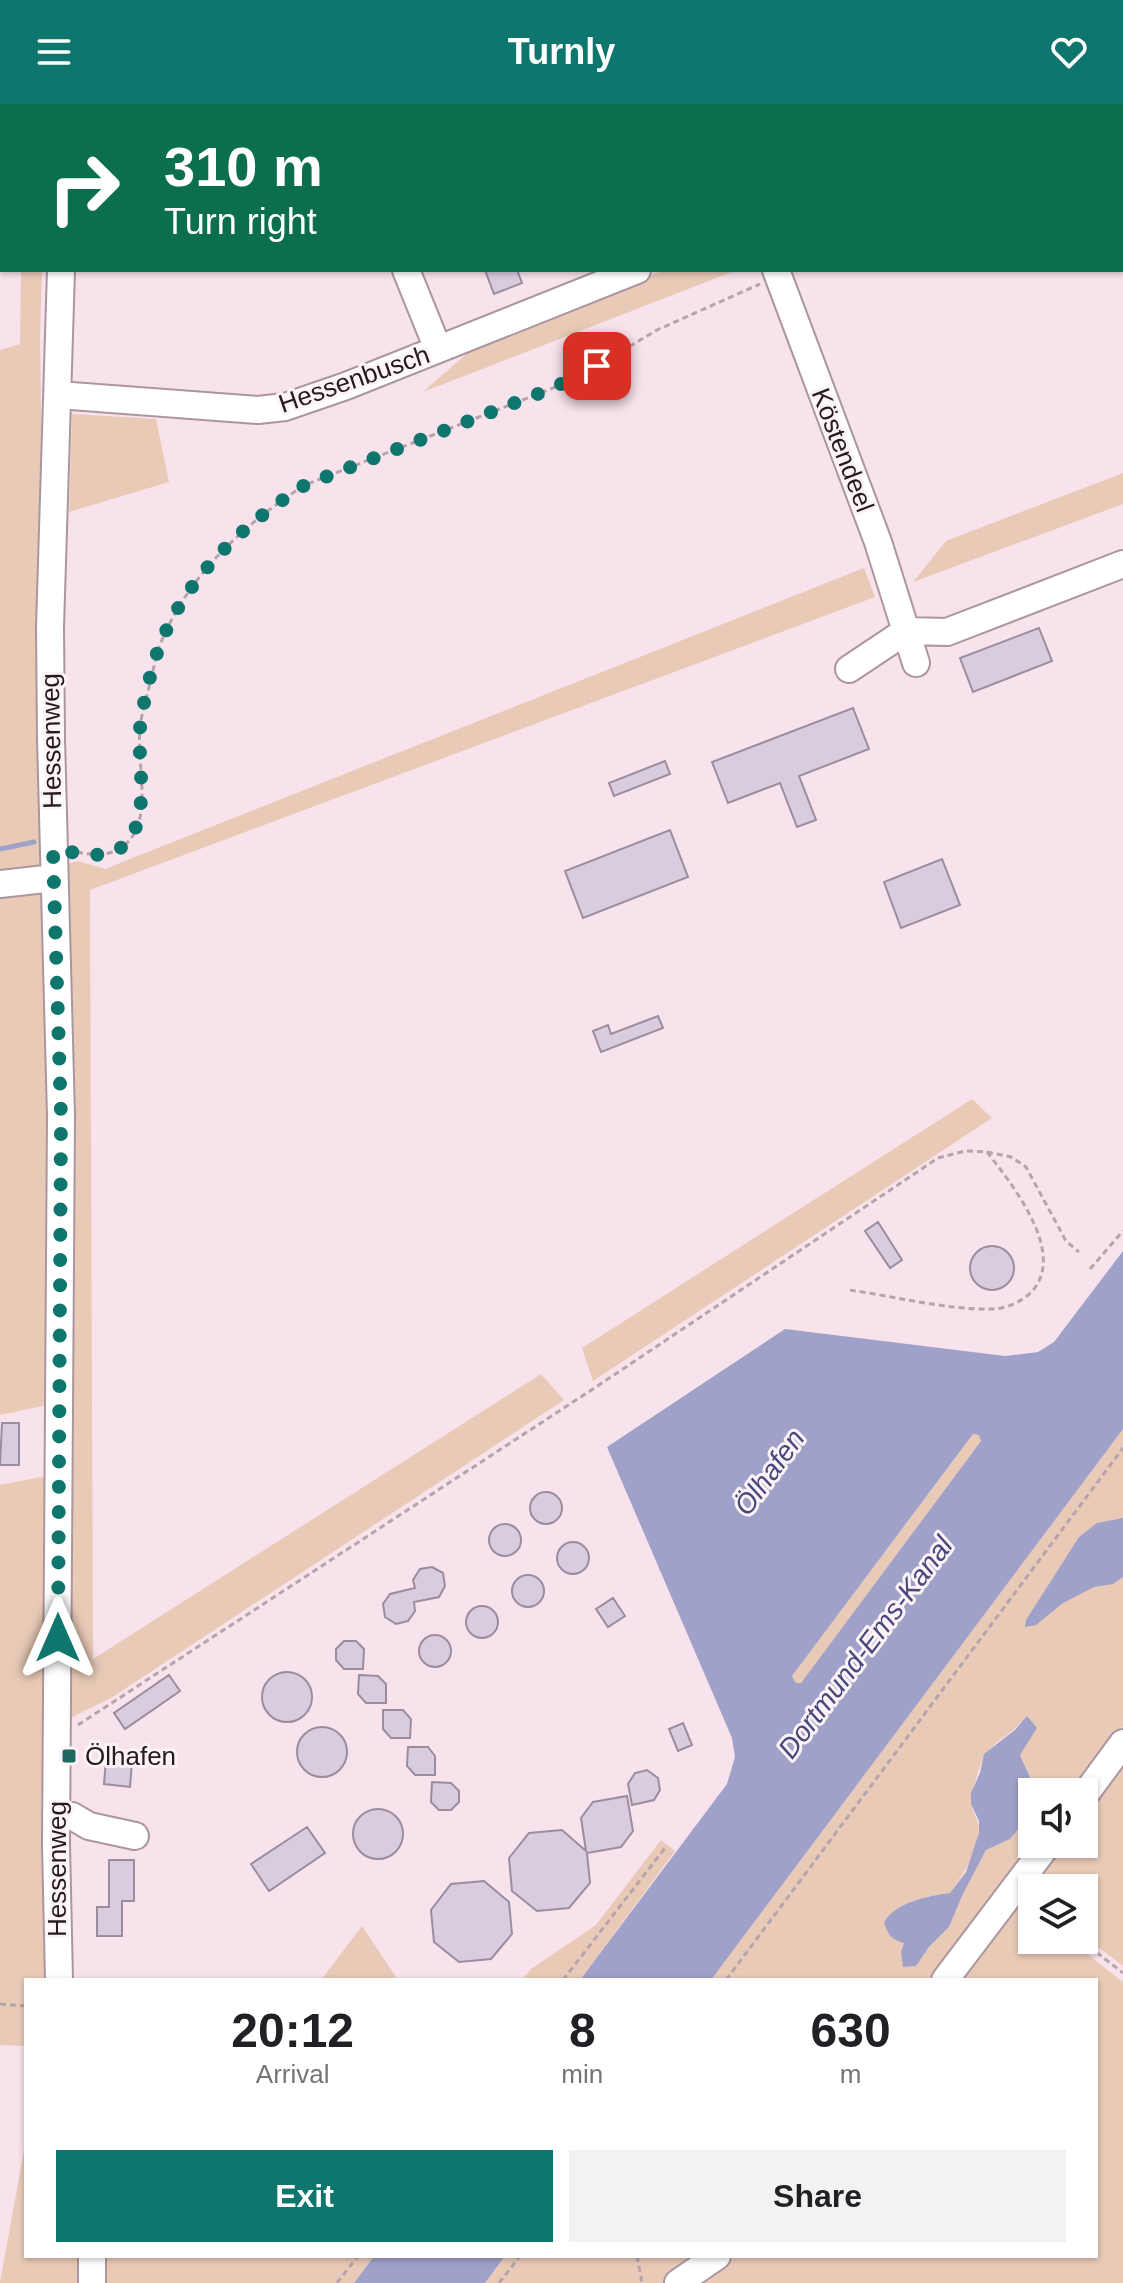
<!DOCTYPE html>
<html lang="en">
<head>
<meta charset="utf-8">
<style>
  :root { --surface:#fff; --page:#f2f2f2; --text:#202124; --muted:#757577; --accent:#0f766e }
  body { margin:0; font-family:Helvetica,sans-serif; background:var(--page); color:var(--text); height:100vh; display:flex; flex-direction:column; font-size:30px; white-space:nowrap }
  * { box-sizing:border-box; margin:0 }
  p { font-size:26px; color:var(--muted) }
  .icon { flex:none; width:44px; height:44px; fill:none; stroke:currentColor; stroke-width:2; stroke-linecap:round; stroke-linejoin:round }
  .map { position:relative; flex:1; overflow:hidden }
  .details { position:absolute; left:24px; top:1874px; width:1074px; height:280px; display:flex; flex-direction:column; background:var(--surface); border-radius:0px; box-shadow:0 2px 6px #0004 }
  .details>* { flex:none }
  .guide { position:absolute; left:0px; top:0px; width:1124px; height:168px; box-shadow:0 2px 6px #0004; background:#0b6e4f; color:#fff; overflow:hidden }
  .fabs { position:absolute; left:1018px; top:1674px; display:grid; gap:16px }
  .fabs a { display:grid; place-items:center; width:80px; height:80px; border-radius:0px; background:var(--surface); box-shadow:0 2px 6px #0004; font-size:40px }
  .pin { position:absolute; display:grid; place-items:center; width:68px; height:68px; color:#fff; margin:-34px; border-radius:16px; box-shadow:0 4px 12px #0006 }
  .me { position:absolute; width:88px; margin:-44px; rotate:0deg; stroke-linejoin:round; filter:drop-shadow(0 0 6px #0008) }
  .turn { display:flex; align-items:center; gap:28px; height:168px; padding:0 32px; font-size:36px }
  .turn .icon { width:104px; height:104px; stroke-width:2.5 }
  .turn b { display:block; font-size:56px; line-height:68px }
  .eta { display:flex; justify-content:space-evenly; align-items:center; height:136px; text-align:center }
  .eta b { font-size:48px; font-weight:700; line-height:56px }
  .button { display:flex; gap:16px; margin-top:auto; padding:16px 32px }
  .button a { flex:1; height:92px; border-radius:0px; background:var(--accent); color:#fff; font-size:32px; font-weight:700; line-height:92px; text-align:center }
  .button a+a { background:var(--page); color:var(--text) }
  header { display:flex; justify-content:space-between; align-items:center; height:104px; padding:0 32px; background:var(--accent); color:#fff; font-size:36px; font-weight:700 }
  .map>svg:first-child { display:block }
</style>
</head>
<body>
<header><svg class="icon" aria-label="menu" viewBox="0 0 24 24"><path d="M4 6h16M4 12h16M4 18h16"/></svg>Turnly<svg class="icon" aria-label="heart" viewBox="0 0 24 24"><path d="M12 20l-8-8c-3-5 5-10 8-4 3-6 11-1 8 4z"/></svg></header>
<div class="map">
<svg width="1123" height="2179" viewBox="0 0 1123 2179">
  <rect width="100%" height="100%" fill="#f8e2ec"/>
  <path fill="#e9cab7" d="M 21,166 L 42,166 L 40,234 L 47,764 L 0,774 L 0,246 L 20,240 Z
    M 665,166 L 737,166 L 423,288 L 480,238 Z
    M 72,310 L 156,315 L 169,378 L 69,408 Z
    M 1123,369 L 1123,400 L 913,478 L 946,437 Z
    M 864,464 L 875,493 L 90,786 L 93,1555 L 541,1270 L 564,1296 L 111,1594 L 70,1614 L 63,761 L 78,757 L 105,765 Z
    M 46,782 L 47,1301 L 0,1311 L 0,791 Z
    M 972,995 L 992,1014 L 593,1277 L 582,1244 Z
    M 1123,1325 L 1123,1623 L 1076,1688 L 1033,1688 L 1034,1682 L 1020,1650 L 1037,1624 L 1021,1618 C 1010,1632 990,1639 982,1657 C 980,1661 970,1695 971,1698 C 972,1709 980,1716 979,1728 C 977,1751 963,1770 950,1789 C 928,1792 896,1798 884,1818 L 904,1839 L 916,1862 L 929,1843 L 949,1823 L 962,1792 L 986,1746 L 1010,1735 L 1020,1723 L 1032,1693 L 1032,1740 L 937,1876 L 711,1876 Z
    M 973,1330 L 979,1330 L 981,1337 L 801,1579 L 796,1579 L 792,1572 Z
    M 46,1372 L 52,1876 L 26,1876 L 26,1942 L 0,1941 L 0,1381 Z
    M 1123,1652 L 1123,1862 L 1084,1832 L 1084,1784 L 1032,1784 L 1032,1791 L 1024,1785 L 1058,1740 L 1084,1740 L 1084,1705 Z
    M 661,1736 L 675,1747 L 580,1876 L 522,1876 L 531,1865 L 596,1821 Z
    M 1017,1795 L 1032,1807 L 1032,1836 L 1069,1836 L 1123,1878 L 1123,2179 L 485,2179 L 505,2152 L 1096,2152 L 1096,1876 L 954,1876 Z
    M 362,1822 L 398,1876 L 321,1876 Z
    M 26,2035 L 26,2152 L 78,2152 L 80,2179 L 0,2179 Z
    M 98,2152 L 374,2152 L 354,2179 L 97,2179 Z"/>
  <path fill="#9fa1c9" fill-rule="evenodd" d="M 1123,1147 L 1123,1325 L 711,1876 L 580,1876 L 727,1680 L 735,1653 L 732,1634 L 607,1343 L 785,1225 L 1005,1252 L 1038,1248 L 1054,1238 ZM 973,1330 L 979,1331 L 981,1337 L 801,1579 L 796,1579 L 792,1572 Z
    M 1123,1414 L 1123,1473 L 1113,1480 L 1094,1483 L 1063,1499 L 1036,1521 L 1025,1523 L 1026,1516 L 1079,1433 L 1097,1419 Z
    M 1027,1612 L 1037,1624 L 1020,1651 L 1034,1682 L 1020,1723 L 1010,1735 L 986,1746 L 962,1792 L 949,1823 L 929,1843 L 916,1862 L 903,1863 L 901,1848 L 904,1839 C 891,1835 888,1831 884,1818 C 896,1798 928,1792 950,1789 L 966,1768 L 979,1729 L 979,1717 L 971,1700 L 971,1689 L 980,1669 L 984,1650 L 1015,1626 Z
    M 374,2152 L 505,2152 L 485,2179 L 354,2179 Z"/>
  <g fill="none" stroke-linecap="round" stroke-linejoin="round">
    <path stroke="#9fa1c9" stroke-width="5" d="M 0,745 L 34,738"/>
  </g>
  <path fill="#d9ccdf" stroke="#998d9e" stroke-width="2" d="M 485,166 L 517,166 L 522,179 L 494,190 Z
    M 1039,524 L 1052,557 L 973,588 L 960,554 Z
    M 853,604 L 869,645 L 799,672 L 816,716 L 797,723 L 780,679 L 728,699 L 712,658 Z
    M 665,657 L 670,670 L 614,692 L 609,679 Z
    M 670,726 L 688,773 L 583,814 L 565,767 Z
    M 942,755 L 960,801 L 901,824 L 884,778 Z
    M 658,912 L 663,924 L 601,948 L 593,927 L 608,921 L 611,930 Z
    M 878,1118 L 902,1156 L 890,1164 L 865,1127 Z
    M970 1164a22 22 0 1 1 44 0a22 22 0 1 1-44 0Z
    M 2,1319 L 19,1319 L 19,1361 L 0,1361 Z
    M530 1404a16 16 0 1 1 32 0a16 16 0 1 1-32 0Z
    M489 1436a16 16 0 1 1 32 0a16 16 0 1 1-32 0Z
    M557 1454a16 16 0 1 1 32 0a16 16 0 1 1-32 0Z
    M 432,1463 L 443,1469 L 445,1482 L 439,1493 L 414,1498 L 415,1507 L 408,1517 L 396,1520 L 385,1513 L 383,1500 L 390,1490 L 415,1484 L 413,1476 L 420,1465 Z
    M512 1487a16 16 0 1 1 32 0a16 16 0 1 1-32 0Z
    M 613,1494 L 625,1512 L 608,1523 L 596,1505 Z
    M466 1518a16 16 0 1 1 32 0a16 16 0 1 1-32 0Z
    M419 1547a16 16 0 1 1 32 0a16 16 0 1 1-32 0Z
    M 344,1537 L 356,1537 L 364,1545 L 363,1565 L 344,1565 L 336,1556 L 336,1545 Z
    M262 1593a25 25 0 1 1 50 0a25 25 0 1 1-50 0Z
    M 169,1571 L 180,1587 L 125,1625 L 114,1609 Z
    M 359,1571 L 378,1572 L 386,1580 L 386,1599 L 366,1599 L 358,1590 Z
    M 383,1606 L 403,1606 L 411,1615 L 410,1634 L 391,1634 L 383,1625 Z
    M 683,1619 L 692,1641 L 678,1647 L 669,1625 Z
    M297 1648a25 25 0 1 1 50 0a25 25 0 1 1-50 0Z
    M 408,1643 L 428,1643 L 435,1652 L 435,1671 L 415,1671 L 407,1662 Z
    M 106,1655 L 132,1657 L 130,1683 L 104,1680 Z
    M 647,1666 L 658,1674 L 660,1686 L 654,1696 L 632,1701 L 628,1680 L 635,1669 Z
    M 432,1678 L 451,1679 L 459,1687 L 459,1698 L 451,1706 L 439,1706 L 431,1698 Z
    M 627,1692 L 633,1727 L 621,1743 L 587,1749 L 590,1779 L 569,1804 L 537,1807 L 512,1787 L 509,1754 L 529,1729 L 562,1726 L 586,1747 L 581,1714 L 593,1698 Z
    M353 1730a25 25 0 1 1 50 0a25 25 0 1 1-50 0Z
    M 307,1723 L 325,1749 L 269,1787 L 251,1760 Z
    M 109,1756 L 134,1756 L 134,1797 L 122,1797 L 122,1832 L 97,1832 L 97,1803 L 109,1803 Z
    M 484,1777 L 509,1798 L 512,1830 L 491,1855 L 459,1858 L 434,1838 L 431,1806 L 451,1780 Z"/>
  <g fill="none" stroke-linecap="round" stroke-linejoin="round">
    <defs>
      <path id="minor" d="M 351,0 L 351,2
        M 720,0 L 720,2
        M 69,2 L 69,0
        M 1068,2 L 1073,0
        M 406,166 L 438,245
        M 776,166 L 878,438 L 916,559
        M 58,291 L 258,306 L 285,303 L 346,282 L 637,166
        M 906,527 L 947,528 L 1123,460
        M 849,565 L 906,527
        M 0,780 L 54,774
        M 1084,1692 L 1123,1639
        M 56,1711 L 72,1712 L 89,1722 L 135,1732
        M 59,1876 L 56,1741 L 61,1012 L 51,635 L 50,523 L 61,166
        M 945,1876 L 1048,1740
        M 92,2152 L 92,2179
        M 678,2179 L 717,2152"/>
    </defs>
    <use href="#minor" stroke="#ab96a0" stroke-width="30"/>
    <path stroke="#b6a4ac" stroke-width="3" stroke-dasharray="6 4" stroke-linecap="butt" d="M 1122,88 L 1123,88
      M 77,748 C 100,753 122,752 135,728 C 149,702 137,654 140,625 C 141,611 146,596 149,583 C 153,569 155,554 160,541 C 187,472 244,420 305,381 L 553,284 L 597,262 L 657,226 L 760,180
      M 987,1048 L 1011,1053 L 1026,1063 L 1066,1137 L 1079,1148
      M 1090,1165 L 1123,1127
      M 78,1621 L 596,1283 L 938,1054 L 965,1047 L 987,1048 C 1011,1079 1065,1146 1034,1185 C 1024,1197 1007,1205 991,1205 C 946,1206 894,1192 849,1186
      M 1081,1836 L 1123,1869
      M 563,1876 L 665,1744
      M 726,1876 L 1123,1344
      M 0,1900 L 26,1902
      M 637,2152 L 642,2179
      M 337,2179 L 358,2152
      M 499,2179 L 520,2152"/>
    <use href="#minor" stroke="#fff" stroke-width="26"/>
  </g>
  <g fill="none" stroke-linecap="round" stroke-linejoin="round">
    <path stroke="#0f766e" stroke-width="14" stroke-dasharray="0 25.2" d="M 58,1534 L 61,1012 L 53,747 C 77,746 103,759 123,742 C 152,718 137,658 140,624 C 142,603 152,561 160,541 C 187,472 244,420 305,381 L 553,284 L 597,262"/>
  </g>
  <rect fill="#20685f" stroke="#fcf3f7" stroke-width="3" x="61" y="1644" width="16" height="16" rx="4"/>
  <g text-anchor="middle" stroke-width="6" stroke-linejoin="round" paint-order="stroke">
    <g font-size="26" fill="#231b1e" stroke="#fcf3f7">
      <text transform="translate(354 275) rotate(-19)" y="9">Hessenbusch</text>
      <text transform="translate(843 346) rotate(69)" y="9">Köstendeel</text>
      <text transform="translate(51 637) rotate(-91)" y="9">Hessenweg</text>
      <text transform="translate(57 1765) rotate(-90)" y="9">Hessenweg</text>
    </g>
    <g font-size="26" fill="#231b1e" stroke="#fcf3f7" text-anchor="start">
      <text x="85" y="1661">Ölhafen</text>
    </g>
    <g font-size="28" font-style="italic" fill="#48487d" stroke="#fcf3f7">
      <text transform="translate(769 1368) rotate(-54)" y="10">Ölhafen</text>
      <text transform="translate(865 1543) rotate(-53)" y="10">Dortmund-Ems-Kanal</text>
    </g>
  </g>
</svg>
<div class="fabs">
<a><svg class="icon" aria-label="sound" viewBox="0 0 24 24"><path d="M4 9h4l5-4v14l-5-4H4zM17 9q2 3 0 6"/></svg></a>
<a><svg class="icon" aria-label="layers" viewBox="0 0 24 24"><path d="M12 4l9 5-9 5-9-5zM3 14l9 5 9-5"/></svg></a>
</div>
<div class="pin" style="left:597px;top:262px;background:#d93025"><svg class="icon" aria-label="arrive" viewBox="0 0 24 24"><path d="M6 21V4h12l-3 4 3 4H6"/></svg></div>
<svg class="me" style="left:58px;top:1534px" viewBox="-20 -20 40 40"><path d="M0-17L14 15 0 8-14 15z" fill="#0f766e" stroke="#fff" stroke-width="4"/></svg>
<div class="guide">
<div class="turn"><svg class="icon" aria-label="right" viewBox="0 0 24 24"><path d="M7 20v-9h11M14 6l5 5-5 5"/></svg><div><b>310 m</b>Turn right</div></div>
</div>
<section class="details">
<div class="eta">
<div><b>20:12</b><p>Arrival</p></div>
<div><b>8</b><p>min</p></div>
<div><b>630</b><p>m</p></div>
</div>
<div class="button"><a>Exit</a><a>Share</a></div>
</section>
</div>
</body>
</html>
